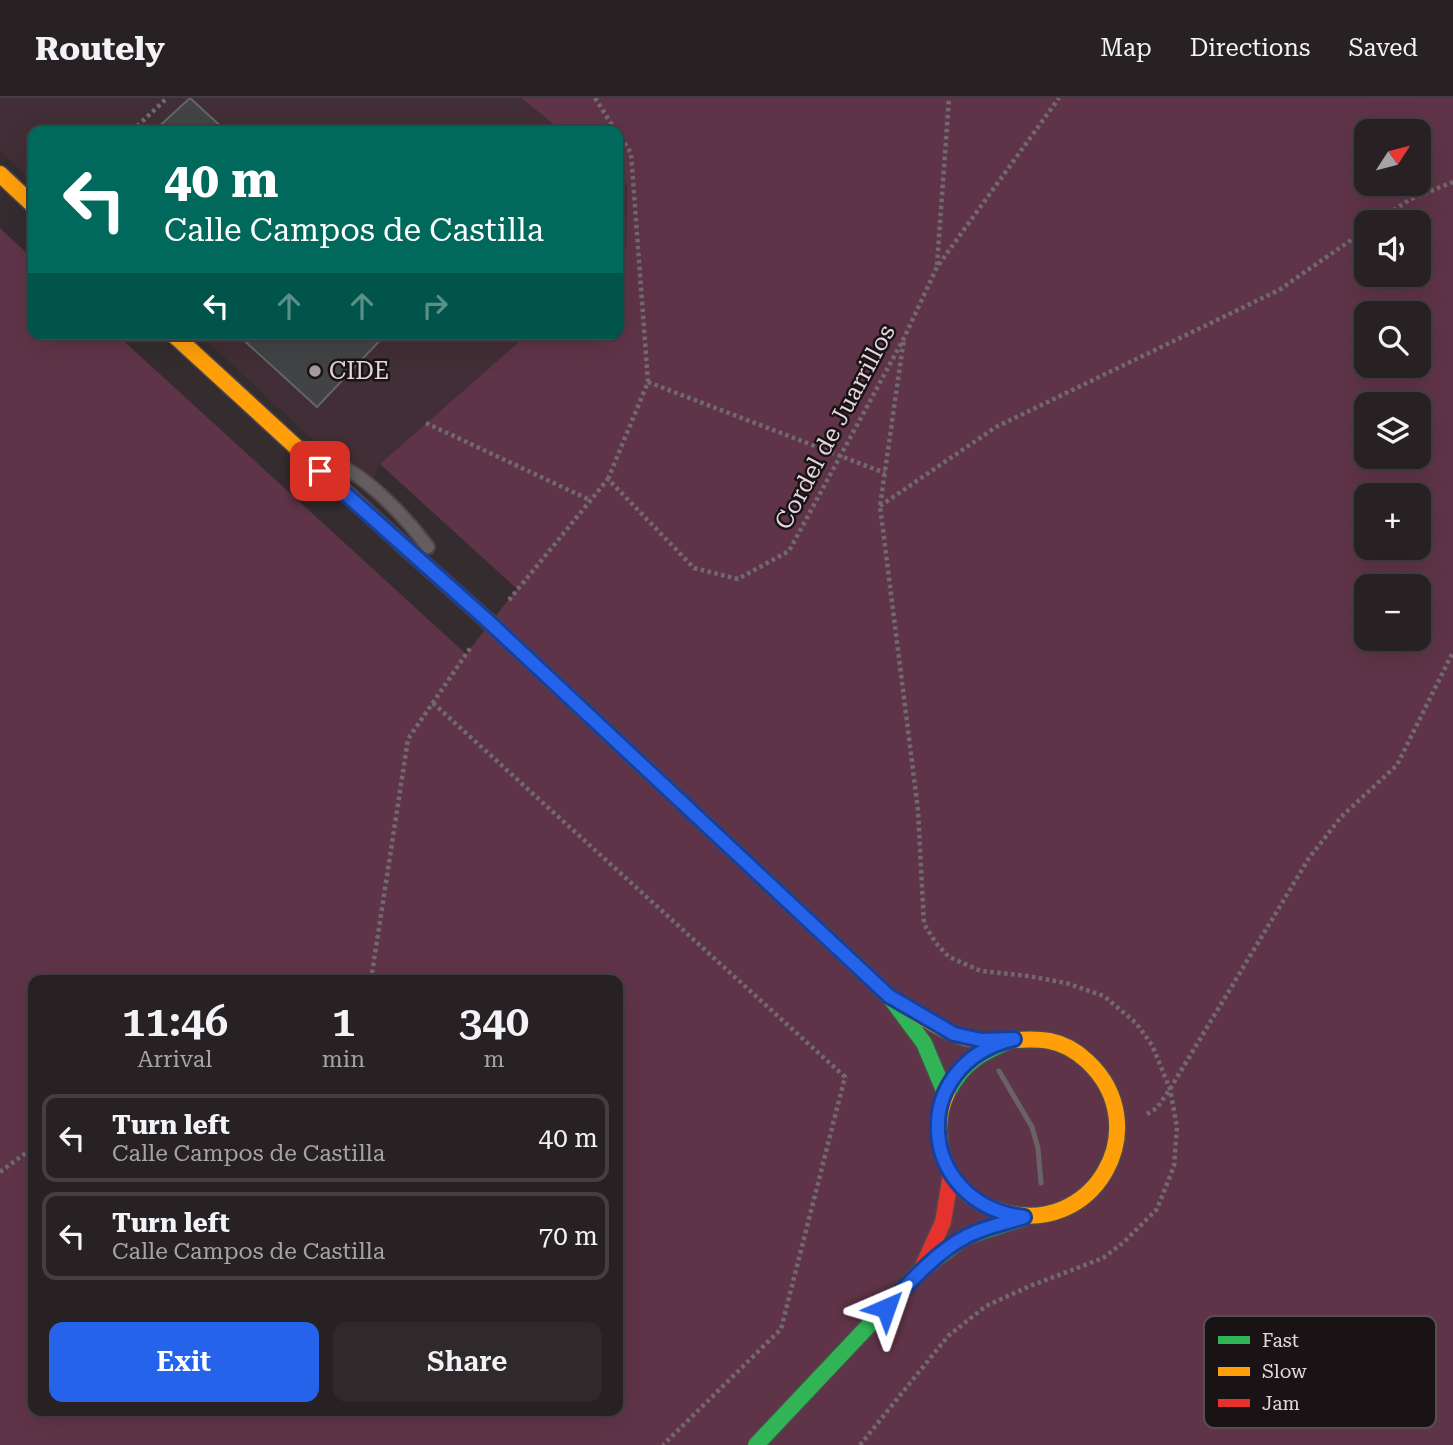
<!DOCTYPE html>
<html lang="en">
<head>
<meta charset="utf-8">
<style>
  :root { --surface:#272123; --page:#2f292b; --text:#f1f3f6; --muted:#a4a3a6; --line:#433e41; --accent:#2563eb }
  body { margin:0; font-family:"Roboto Serif",serif; background:var(--page); color:var(--text); height:100vh; display:flex; flex-direction:column; font-size:26px; white-space:nowrap }
  * { box-sizing:border-box; margin:0 }
  p { font-size:23px; color:var(--muted) }
  .icon { flex:none; width:38px; height:38px; fill:none; stroke:currentColor; stroke-width:2; stroke-linecap:round; stroke-linejoin:round }
  .map { position:relative; flex:1; overflow:hidden }
  .sheet { position:absolute; left:28px; top:877px; width:595px; height:441px; display:flex; flex-direction:column; background:var(--surface); border-radius:14px; box-shadow:0 7px 28px #0002,0 0 0 2px var(--line) }
  .sheet>* { flex:none }
  .hud { position:absolute; left:28px; top:28px; width:595px; height:214px; border-radius:14px; box-shadow:0 7px 28px #0002,0 0 0 2px var(--line); background:#00695c; color:#fff; overflow:hidden }
  .needle { width:46px; rotate:54deg }
  .tools { position:absolute; left:1354px; top:21px; display:grid; gap:14px }
  .tools a { display:grid; place-items:center; width:77px; height:77px; border-radius:14px; background:var(--surface); box-shadow:0 7px 28px #0002,0 0 0 2px var(--line); font-size:35px }
  .pin { position:absolute; display:grid; place-items:center; width:60px; height:60px; color:#fff; margin:-30px; border-radius:14px; box-shadow:0 4px 10px #0006 }
  .me { position:absolute; width:77px; margin:-38px; rotate:43deg; stroke-linejoin:round; filter:drop-shadow(0 0 5px #0008) }
  .turn { display:flex; align-items:center; gap:24px; height:147px; padding:0 21px; font-size:32px }
  .turn .icon { width:91px; height:91px; stroke-width:2.5 }
  .turn b { display:block; font-size:49px; line-height:60px }
  .lanes { display:flex; align-items:center; height:66px; padding:0 21px; background:#0003; justify-content:center; gap:35px; direction:ltr }
  .lanes .off { opacity:.35 }
  .eta { display:flex; justify-content:space-evenly; align-items:center; height:119px; text-align:center }
  .eta b { font-size:42px; font-weight:600; line-height:49px }
  .cta { display:flex; gap:14px; margin-top:auto; padding:14px 21px }
  .cta a { flex:1; height:80px; border-radius:14px; background:var(--accent); color:#fff; font-size:28px; font-weight:600; line-height:80px; text-align:center }
  .cta a+a { background:var(--page); color:var(--text) }
  ul { padding:0; list-style:none }
  li { display:flex; align-items:center; gap:21px; height:88px; margin:0 14px 10px; padding:0 7px; border:4px solid var(--line); border-radius:14px }
  li div { flex:1 }
  li b { display:block; font-size:26px }
  li em { font-style:normal }
  header { display:flex; align-items:center; gap:42px; box-sizing:border-box; height:98px; padding:0 35px; background:var(--surface); border-bottom:2px solid var(--line) }
  header strong { font-size:33px }
  nav { display:flex; gap:38px; margin-inline-start:auto; font-size:24px }
  .map>svg:first-child { display:block }
</style>
</head>
<body>
<header>
<strong>Routely</strong>
<nav><a>Map</a><a>Directions</a><a>Saved</a></nav>
</header>
<div class="map">
<svg width="1453" height="1347" viewBox="0 0 1453 1347">
  <rect width="100%" height="100%" fill="#342c2f"/>
  <path fill="#422e36" d="M 0,0 L 521,0 L 562,33 L 33,33 L 33,84 L 0,53 Z
    M 618,79 L 627,87 L 626,151 L 618,158 Z
    M 199,236 L 528,236 L 380,366 L 367,392 Z"/>
  <path fill="#603448" fill-rule="evenodd" d="M 521,0 L 1453,0 L 1453,1347 L 0,1347 L 0,130 L 33,161 L 33,236 L 116,236 L 466,556 L 517,491 L 380,366 L 528,236 L 618,236 L 618,158 L 626,151 L 627,87 L 618,79 L 618,33 L 562,33 ZM 1367,33 L 1419,33 L 1419,86 L 1367,86 ZM 1367,124 L 1419,124 L 1419,177 L 1367,177 ZM 1367,215 L 1419,215 L 1419,268 L 1367,268 ZM 1367,306 L 1419,306 L 1419,359 L 1367,359 ZM 1367,397 L 1419,397 L 1419,450 L 1367,450 ZM 1367,488 L 1419,488 L 1419,541 L 1367,541 ZM 33,882 L 618,882 L 618,1312 L 33,1312 Z"/>
  <path fill="#424344" stroke="#646566" stroke-width="2" d="M 190,0 L 226,33 L 154,33 Z
    M 237,236 L 386,236 L 317,309 Z"/>
  <g fill="none" stroke-linecap="round" stroke-linejoin="round">
    <defs>
      <path id="lane" d="M 326,363 C 361,370 407,421 428,449"/>
      <path id="fast" d="M 405,449 L 488,523 L 889,898 L 924,945 L 945,995
        M 947,995 C 965,962 981,955 1014,941
        M 756,1347 L 921,1172 L 965,1139 L 1024,1120"/>
      <path id="slow" d="M 0,76 L 33,107
        M 173,236 L 405,449
        M 905,908 C 924,920 944,934 966,940 C 1010,951 1046,925 1087,963 C 1158,1029 1093,1142 1000,1113 C 976,1106 961,1093 949,1072 C 936,1049 936,1018 947,995"/>
      <path id="jam" d="M 923,1168 L 943,1124 L 951,1076"/>
    </defs>
    <use href="#lane" stroke="#4f474b" stroke-width="16"/>
    <use href="#fast" stroke="#4f474b" stroke-width="19"/>
    <use href="#slow" stroke="#4f474b" stroke-width="19"/>
    <use href="#jam" stroke="#4f474b" stroke-width="19"/>
    <path stroke="#706a6c" stroke-width="4.5" stroke-dasharray="3.5 3.5" stroke-linecap="butt" d="M 595,0 L 616,33
      M 132,33 L 167,0
      M 1376,124 L 1409,102 L 1453,84
      M 937,167 L 949,0
      M 648,284 L 885,375
      M 426,325 L 590,402
      M 608,381 L 648,284 L 631,55 L 618,35
      M 880,408 L 996,329 L 1279,192 L 1367,131
      M 509,502 L 608,381 L 694,470 L 738,481 L 789,453 L 904,240 L 937,169 L 1059,0
      M 433,605 L 845,979 L 781,1231 L 663,1347
      M 371,882 L 408,641 L 471,549
      M 1147,1016 L 1157,1010 L 1170,991 L 1309,760 L 1341,719 L 1397,667 L 1453,554
      M 0,1074 L 27,1054 L 33,1051
      M 860,1347 L 948,1238 L 986,1208 L 1030,1188 L 1103,1160 L 1124,1144 L 1157,1111 L 1174,1068 L 1177,1029 L 1170,991 L 1152,947 L 1136,925 L 1104,898 L 1066,885 L 1028,878 L 981,873 L 949,859 L 936,845 L 924,826 L 918,712 L 880,408 L 904,240"/>
    <use href="#lane" stroke="#645c5f" stroke-width="12"/>
    <use href="#fast" stroke="#30b455" stroke-width="16"/>
    <use href="#slow" stroke="#ff9f0a" stroke-width="16"/>
    <use href="#jam" stroke="#e5322d" stroke-width="16"/>
    <path stroke="#6a6366" stroke-width="5" d="M 999,973 L 1032,1029 L 1038,1050 L 1041,1085"/>
  </g>
  <g fill="none" stroke-linecap="round" stroke-linejoin="round">
    <defs>
      <path id="route" d="M 320,373 L 488,523 L 889,898 L 954,936 L 981,942 L 1014,941 C 907,966 915,1105 1024,1119 C 1006,1125 985,1129 967,1138 C 935,1155 910,1184 886,1210"/>
    </defs>
    <use href="#route" stroke="#184099" stroke-width="18"/>
    <use href="#route" stroke="#2563eb" stroke-width="12"/>
  </g>
  <circle fill="#a59b9f" stroke="#1a1316" stroke-width="2.5" cx="315" cy="273" r="7"/>
  <g text-anchor="middle" stroke-width="5" stroke-linejoin="round" paint-order="stroke">
    <g font-size="24" fill="#e2d7db" stroke="#1a1316" text-anchor="start">
      <text x="329" y="281">CIDE</text>
    </g>
    <g font-size="24" fill="#e2d7db" stroke="#1a1316">
      <text transform="translate(835 329) rotate(-62)" y="8">Cordel de Juarrillos</text>
    </g>
  </g>
  <rect x="1204" y="1218" width="232" height="112" rx="10" fill="#1a1316" stroke="#564e51" stroke-width="2"/>
  <rect x="1218" y="1238" width="32" height="8" fill="#30b455"/>
  <rect x="1218" y="1269" width="32" height="9" fill="#ff9f0a"/>
  <rect x="1218" y="1301" width="32" height="8" fill="#e5322d"/>
  <g font-size="19" fill="#e2d7db">
    <text x="1262" y="1249">Fast</text>
    <text x="1262" y="1280">Slow</text>
    <text x="1262" y="1312">Jam</text>
  </g>
</svg>
<div class="tools">
<a><svg class="needle" viewBox="-14 -14 28 28"><path d="M0-13l5 13h-10z" fill="#e53935"/><path d="M0 13l5-13h-10z" fill="#a4a3a6"/></svg></a>
<a><svg class="icon" aria-label="sound" viewBox="0 0 24 24"><path d="M4 9h4l5-4v14l-5-4H4zM17 9q2 3 0 6"/></svg></a>
<a><svg class="icon" aria-label="search" viewBox="0 0 24 24"><circle cx="10" cy="10" r="6"/><path d="M15 15l6 6"/></svg></a>
<a><svg class="icon" aria-label="layers" viewBox="0 0 24 24"><path d="M12 4l9 5-9 5-9-5zM3 14l9 5 9-5"/></svg></a>
<a>+</a>
<a>−</a>
</div>
<div class="pin" style="left:320px;top:373px;background:#d93025"><svg class="icon" aria-label="arrive" viewBox="0 0 24 24"><path d="M6 21V4h12l-3 4 3 4H6"/></svg></div>
<svg class="me" style="left:886px;top:1210px" viewBox="-20 -20 40 40"><path d="M0-17L14 15 0 8-14 15z" fill="#2563eb" stroke="#fff" stroke-width="4"/></svg>
<div class="hud">
<div class="turn"><svg class="icon" aria-label="left" viewBox="0 0 24 24"><path d="M17 20v-9H6M10 6l-5 5 5 5"/></svg><div><b>40 m</b>Calle Campos de Castilla</div></div>
<div class="lanes"><svg class="icon" aria-label="left" viewBox="0 0 24 24"><path d="M17 20v-9H6M10 6l-5 5 5 5"/></svg><svg class="icon off" aria-label="ahead" viewBox="0 0 24 24"><path d="M12 20V5M6 11l6-6 6 6"/></svg><svg class="icon off" aria-label="ahead" viewBox="0 0 24 24"><path d="M12 20V5M6 11l6-6 6 6"/></svg><svg class="icon off" aria-label="right" viewBox="0 0 24 24"><path d="M7 20v-9h11M14 6l5 5-5 5"/></svg></div>
</div>
<section class="sheet">
<div class="eta">
<div><b>11:46</b><p>Arrival</p></div>
<div><b>1</b><p>min</p></div>
<div><b>340</b><p>m</p></div>
</div>
<ul>
<li><svg class="icon" aria-label="left" viewBox="0 0 24 24"><path d="M17 20v-9H6M10 6l-5 5 5 5"/></svg><div><b>Turn left</b><p>Calle Campos de Castilla</p></div><em>40 m</em></li>
<li><svg class="icon" aria-label="left" viewBox="0 0 24 24"><path d="M17 20v-9H6M10 6l-5 5 5 5"/></svg><div><b>Turn left</b><p>Calle Campos de Castilla</p></div><em>70 m</em></li>
</ul>
<div class="cta"><a>Exit</a><a>Share</a></div>
</section>
</div>
</body>
</html>
